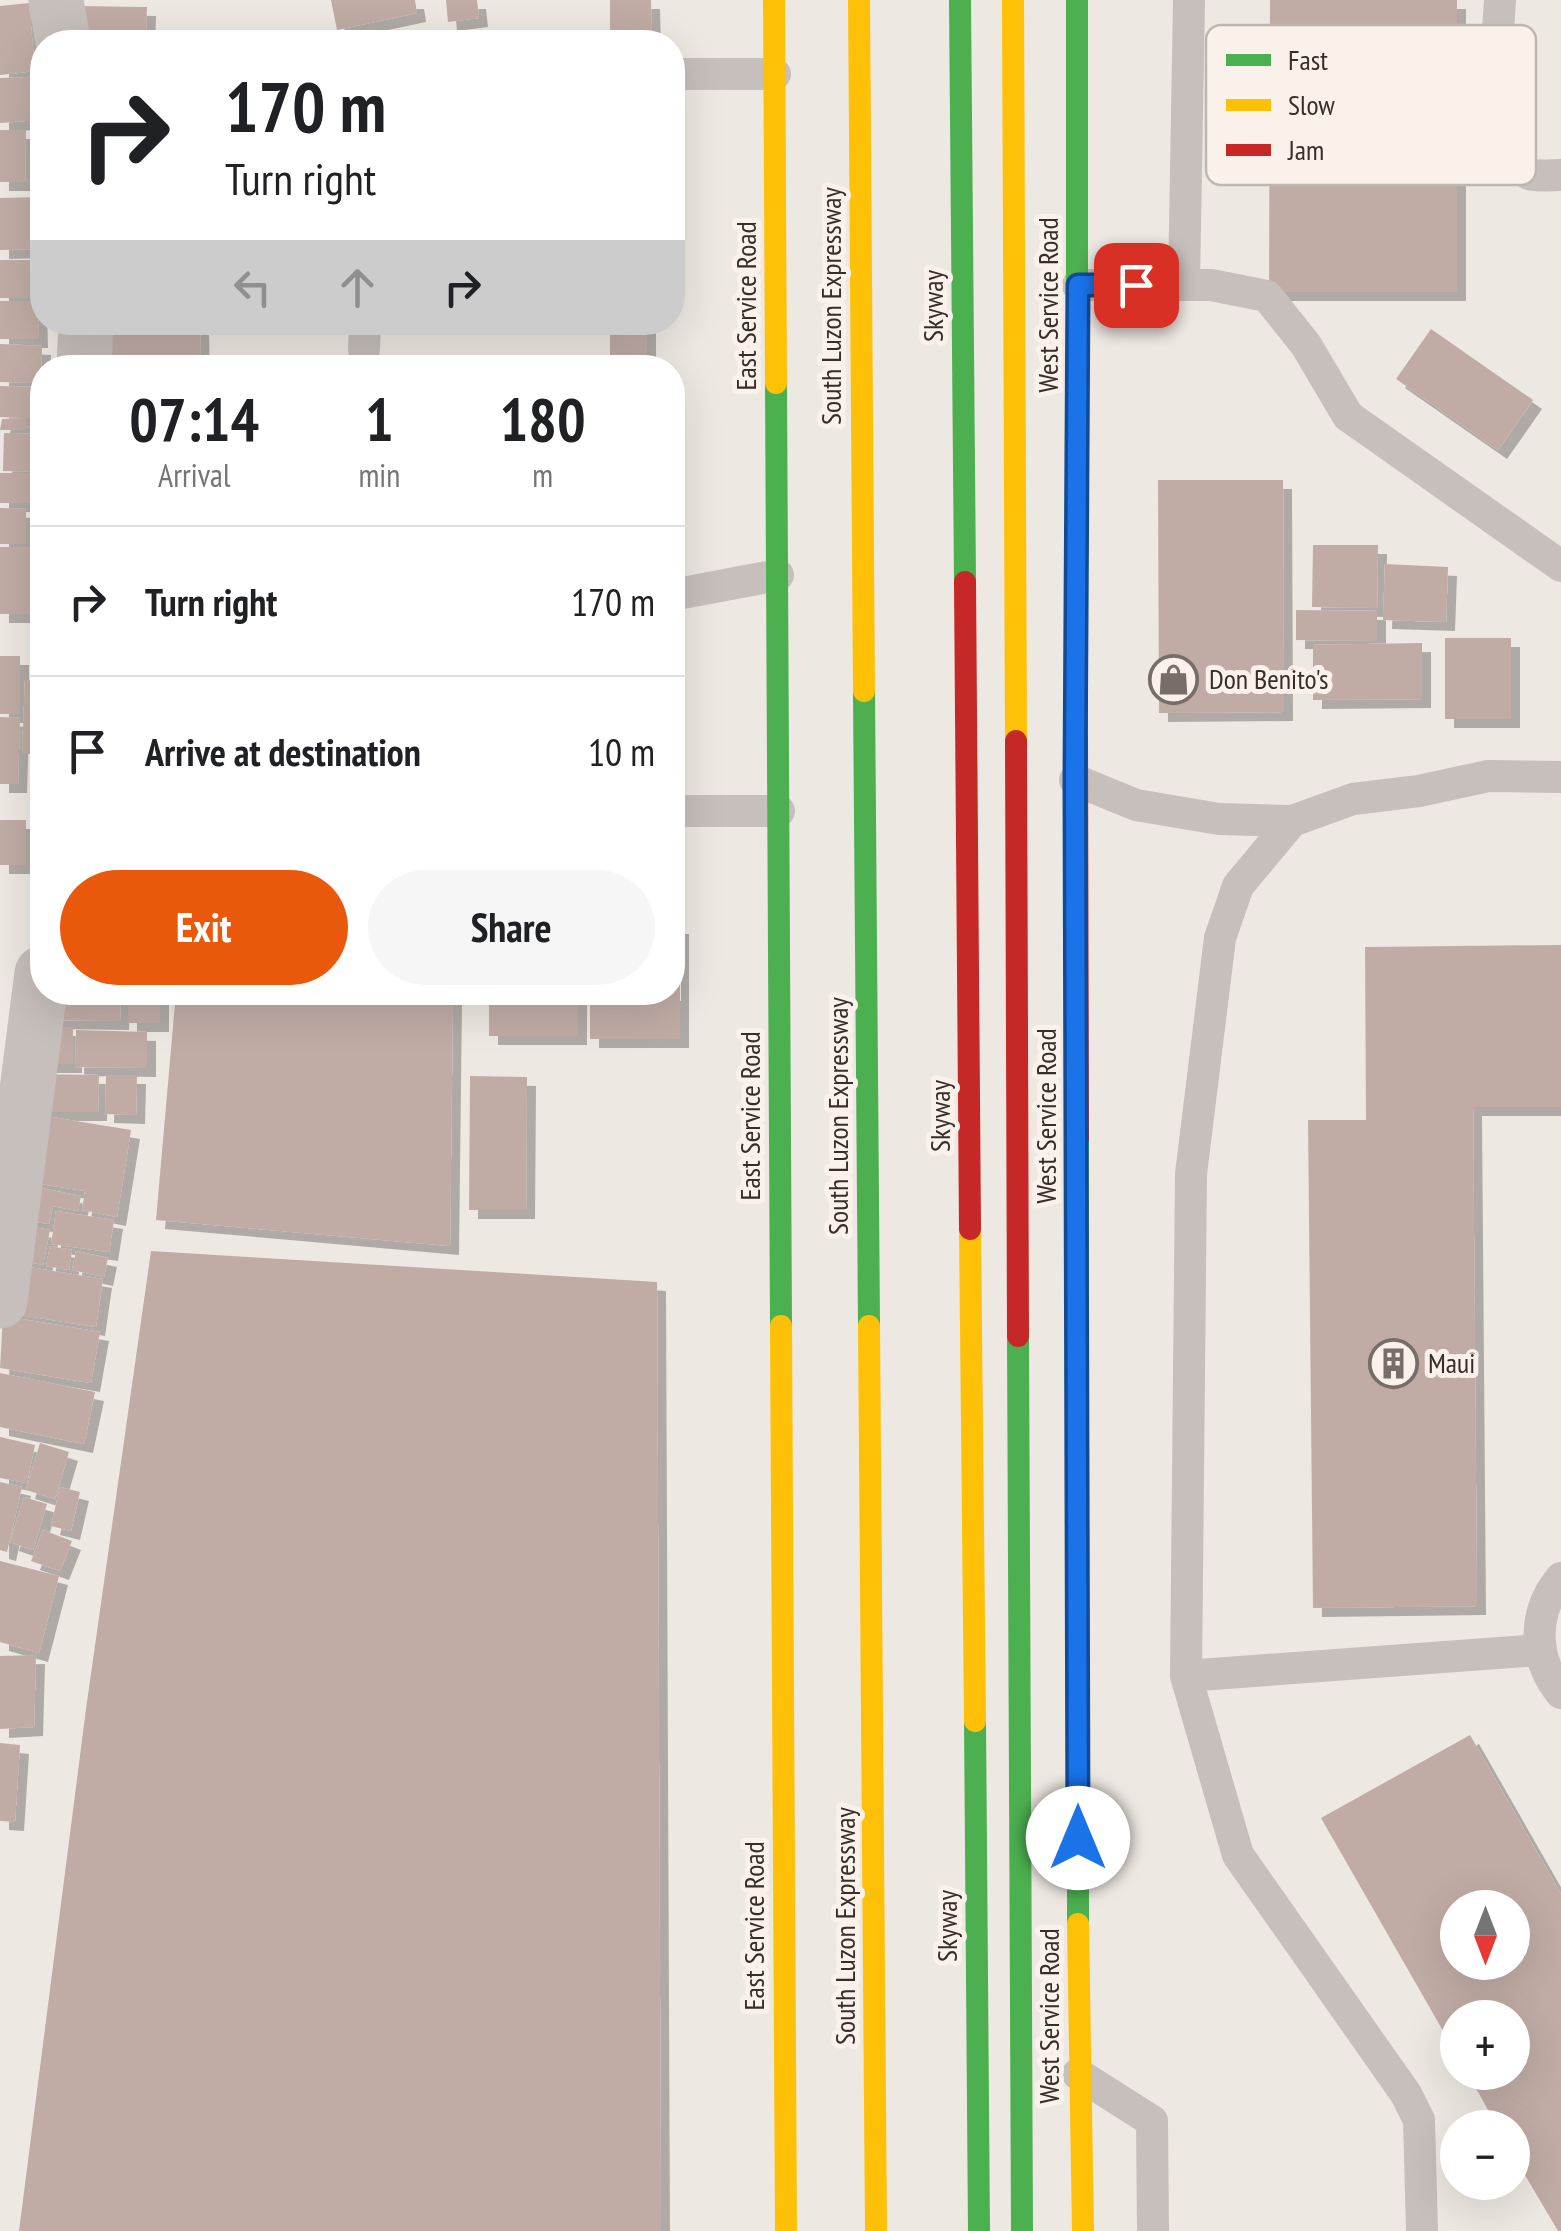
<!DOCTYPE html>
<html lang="en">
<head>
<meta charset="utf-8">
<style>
  :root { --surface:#fff; --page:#f6f6f6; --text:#202124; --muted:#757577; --line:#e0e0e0; --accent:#ea580c }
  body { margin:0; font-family:"PT Sans Narrow",sans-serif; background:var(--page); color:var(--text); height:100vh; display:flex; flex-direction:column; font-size:38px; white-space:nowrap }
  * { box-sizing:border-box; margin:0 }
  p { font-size:32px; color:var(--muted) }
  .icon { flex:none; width:55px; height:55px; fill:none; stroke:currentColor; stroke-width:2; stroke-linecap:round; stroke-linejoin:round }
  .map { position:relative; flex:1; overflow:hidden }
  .details { position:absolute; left:30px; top:355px; width:655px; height:650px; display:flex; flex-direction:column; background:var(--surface); border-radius:40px; box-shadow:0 10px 40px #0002 }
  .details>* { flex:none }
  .top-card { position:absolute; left:30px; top:30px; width:655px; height:305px; border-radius:40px; box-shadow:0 10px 40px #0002; background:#fff; color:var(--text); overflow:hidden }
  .needle { width:65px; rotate:180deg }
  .controls { position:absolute; left:1440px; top:1890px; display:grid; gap:20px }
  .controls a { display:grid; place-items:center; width:90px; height:90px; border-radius:50%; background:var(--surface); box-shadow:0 10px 40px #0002; font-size:50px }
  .pin { position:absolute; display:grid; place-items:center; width:85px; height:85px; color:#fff; margin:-42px; border-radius:20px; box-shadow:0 5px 15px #0006 }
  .me { position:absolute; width:110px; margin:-55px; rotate:0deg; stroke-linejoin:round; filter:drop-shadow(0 0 8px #0008) }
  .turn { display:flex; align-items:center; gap:35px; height:210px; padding:0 30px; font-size:45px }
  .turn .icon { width:130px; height:130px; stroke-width:2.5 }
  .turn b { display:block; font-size:70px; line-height:85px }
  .lanes { display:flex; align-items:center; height:95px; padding:0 30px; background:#0003; justify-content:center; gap:50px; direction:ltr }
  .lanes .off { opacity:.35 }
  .eta { display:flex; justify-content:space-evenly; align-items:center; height:170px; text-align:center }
  .eta b { font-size:60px; font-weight:700; line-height:70px }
  .cta { display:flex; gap:20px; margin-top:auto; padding:20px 30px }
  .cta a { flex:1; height:115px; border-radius:60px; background:var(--accent); color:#fff; font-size:40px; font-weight:700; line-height:115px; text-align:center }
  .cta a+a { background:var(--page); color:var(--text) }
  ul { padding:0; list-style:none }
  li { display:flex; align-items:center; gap:30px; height:150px; padding:0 30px; border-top:2px solid var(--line) }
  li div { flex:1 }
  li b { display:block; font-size:38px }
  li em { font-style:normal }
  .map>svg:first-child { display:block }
</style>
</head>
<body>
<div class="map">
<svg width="1561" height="2231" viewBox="0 0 1561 2231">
  <defs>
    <filter id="shadow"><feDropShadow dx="9" dy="9" stdDeviation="0" flood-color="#0004"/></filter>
  </defs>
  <rect width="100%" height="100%" fill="#eee8e2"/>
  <path fill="#c0aca5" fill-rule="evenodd" filter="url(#shadow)" d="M 331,0 L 415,0 L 417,13 L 337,30 Z
    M 446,0 L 477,0 L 479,18 L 448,22 Z
    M 610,0 L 651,0 L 652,42 L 610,42 Z
    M 1270,0 L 1457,0 L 1457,292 L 1269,292 Z
    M 29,3 L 35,71 L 0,75 L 0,6 Z
    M 73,6 L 147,7 L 146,42 L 73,42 Z
    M 153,36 L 199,37 L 199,42 L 153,42 Z
    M 36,77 L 38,120 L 0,123 L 0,78 Z
    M 0,130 L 26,130 L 25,182 L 0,182 Z
    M 42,197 L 42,249 L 0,250 L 0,198 Z
    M 0,260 L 42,260 L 42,298 L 0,298 Z
    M 0,301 L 38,301 L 39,339 L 0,339 Z
    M 610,322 L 647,322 L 647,368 L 610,368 Z
    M 200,323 L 201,368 L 96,368 L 95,325 Z
    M 1431,329 L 1533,400 L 1498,450 L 1396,379 Z
    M 0,344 L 42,346 L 41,383 L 0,382 Z
    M 557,359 L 605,361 L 604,368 L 557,368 Z
    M 0,386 L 32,387 L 32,418 L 27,418 L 27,430 L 0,430 L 2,419 L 23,418 L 0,417 Z
    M 4,433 L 39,434 L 38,472 L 3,471 Z
    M 0,473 L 31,473 L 31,503 L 0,503 Z
    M 1158,480 L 1283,480 L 1284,712 L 1159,713 Z
    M 0,508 L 26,509 L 26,544 L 0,544 Z
    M 1313,545 L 1378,545 L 1377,608 L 1312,607 Z
    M 0,547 L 31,547 L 31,614 L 0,614 Z
    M 1385,564 L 1448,567 L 1446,622 L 1383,620 Z
    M 1296,610 L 1377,611 L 1377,641 L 1296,640 Z
    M 1445,638 L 1511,638 L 1511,719 L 1445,719 Z
    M 1422,643 L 1422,699 L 1313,700 L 1313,645 Z
    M 0,656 L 20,656 L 20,714 L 0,714 Z
    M 25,680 L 42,681 L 42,754 L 22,754 Z
    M 0,717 L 20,718 L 18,784 L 0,784 Z
    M 0,820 L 26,820 L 26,865 L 0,865 Z
    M 672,925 L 680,925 L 680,1039 L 590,1039 L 590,992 L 672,992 Z
    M 1561,945 L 1561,1107 L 1473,1107 L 1477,1606 L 1313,1608 L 1308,1120 L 1366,1120 L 1365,947 Z
    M 47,992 L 121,992 L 120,1021 L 46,1020 Z
    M 128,992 L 160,992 L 160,1023 L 128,1023 Z
    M 176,992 L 453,992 L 450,1246 L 156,1220 Z
    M 489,992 L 578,992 L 578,1036 L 489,1036 Z
    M 39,1027 L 73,1027 L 73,1064 L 38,1064 Z
    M 76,1030 L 147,1032 L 147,1068 L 75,1067 Z
    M 30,1074 L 99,1075 L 98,1112 L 30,1112 Z
    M 106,1075 L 137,1075 L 136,1115 L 105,1114 Z
    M 470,1076 L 527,1077 L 526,1210 L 469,1210 Z
    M 33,1114 L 131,1130 L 117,1217 L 82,1210 L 85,1191 L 22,1181 Z
    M 21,1184 L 81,1196 L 78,1211 L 53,1206 L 49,1224 L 14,1218 Z
    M 56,1211 L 114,1220 L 109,1252 L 51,1244 Z
    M 16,1224 L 50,1230 L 43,1265 L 9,1258 Z
    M 50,1246 L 72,1250 L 69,1270 L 46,1266 Z
    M 76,1251 L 108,1258 L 104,1277 L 72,1270 Z
    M 151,1251 L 657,1282 L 661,2231 L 19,2231 L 86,1709 Z
    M 10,1264 L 103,1279 L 96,1327 L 2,1312 Z
    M 3,1316 L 100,1332 L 91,1383 L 0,1368 Z
    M 0,1373 L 95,1392 L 84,1444 L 0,1427 Z
    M 0,1437 L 35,1445 L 27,1483 L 0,1478 Z
    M 40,1443 L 69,1452 L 55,1499 L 26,1490 Z
    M 0,1482 L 22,1487 L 7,1552 L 0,1550 Z
    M 60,1487 L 80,1492 L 71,1531 L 51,1526 Z
    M 24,1497 L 47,1504 L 33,1550 L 10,1542 Z
    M 43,1530 L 72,1541 L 60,1571 L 31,1561 Z
    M 0,1561 L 59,1576 L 39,1653 L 0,1642 Z
    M 36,1655 L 34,1727 L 0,1729 L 0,1656 Z
    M 1470,1735 L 1561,1894 L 1561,2231 L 1558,2231 L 1512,2153 L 1512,2128 L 1498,2128 L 1467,2072 L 1512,2072 L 1512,2018 L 1458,2018 L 1458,2057 L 1321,1818 ZM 1458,1908 L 1512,1908 L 1512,1962 L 1458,1962 Z
    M 0,1743 L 20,1745 L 15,1822 L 0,1821 Z"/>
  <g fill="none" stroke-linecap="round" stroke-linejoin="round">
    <path stroke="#c6bfbb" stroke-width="32" d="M 1500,0 C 1498,41 1483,154 1529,174 C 1537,177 1552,175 1561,175
      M 672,74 L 775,74
      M 1184,284 L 1189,0
      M 1078,285 L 1211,285 L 1267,296 L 1306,345 L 1348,416 L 1561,566
      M 364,349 L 365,322
      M 672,595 L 778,575
      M 1075,780 L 1136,805 L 1219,819 L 1292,821 L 1353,799 L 1419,791 L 1488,776 L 1561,777
      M 672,811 L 779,811
      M 1292,821 L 1238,886 L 1220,938 L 1191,1174 L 1186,1676 L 1238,1855 L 1406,2094 L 1419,2120 L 1422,2231
      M 1561,1578 C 1532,1613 1533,1658 1561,1693
      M 1186,1676 L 1539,1650
      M 1078,2074 L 1152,2121 L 1153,2231"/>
    <path stroke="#c6bfbb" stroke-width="55" d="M 56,0 L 63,42
      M 84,368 L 86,322
      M 0,1301 L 42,973"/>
    <path stroke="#4caf50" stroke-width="22" d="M 960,0 L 965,582
      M 1077,0 L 1077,740
      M 776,383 L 781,1326
      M 864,691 L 869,1326
      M 1078,1138 L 1078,1924
      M 1018,1336 L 1022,2231
      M 975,1721 L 979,2231"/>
    <path stroke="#ffc107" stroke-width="22" d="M 774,0 L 776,383
      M 859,0 L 864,691
      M 1013,0 L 1016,741
      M 970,1229 L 975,1721
      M 781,1326 L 786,2231
      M 869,1326 L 876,2231
      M 1078,1924 L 1083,2231"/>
    <path stroke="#c62828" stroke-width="22" d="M 965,582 L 970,1229
      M 1077,740 L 1078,1138
      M 1016,741 L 1018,1336"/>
  </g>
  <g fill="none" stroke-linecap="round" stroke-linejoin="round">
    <defs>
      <path id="route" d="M 1078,1838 L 1075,780 L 1078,285 L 1136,285"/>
    </defs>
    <use href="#route" stroke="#114b97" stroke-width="25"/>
    <use href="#route" stroke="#1a73e8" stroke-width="18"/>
  </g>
  <defs>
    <symbol id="shop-ring" viewBox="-11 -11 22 22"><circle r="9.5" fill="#f9f1ea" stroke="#776e6a" stroke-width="1.5"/><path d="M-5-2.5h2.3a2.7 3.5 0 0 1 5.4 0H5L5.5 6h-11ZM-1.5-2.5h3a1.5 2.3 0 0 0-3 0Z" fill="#776e6a"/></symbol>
    <symbol id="building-ring" viewBox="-11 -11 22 22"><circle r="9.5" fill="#f9f1ea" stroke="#776e6a" stroke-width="1.5"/><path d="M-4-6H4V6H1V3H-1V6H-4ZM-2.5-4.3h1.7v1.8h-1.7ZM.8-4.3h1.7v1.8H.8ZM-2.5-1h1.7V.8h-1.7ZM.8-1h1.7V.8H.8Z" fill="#776e6a"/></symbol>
  </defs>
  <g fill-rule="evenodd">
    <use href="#shop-ring" x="1146" y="652" width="55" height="55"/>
    <use href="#building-ring" x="1366" y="1336" width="55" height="55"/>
  </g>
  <g text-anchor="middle" stroke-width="10" stroke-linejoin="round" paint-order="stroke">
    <g font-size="28" fill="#372d29" stroke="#f9f1ea">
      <text transform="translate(1048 305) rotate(-90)" y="10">West Service Road</text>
      <text transform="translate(746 306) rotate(-90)" y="10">East Service Road</text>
      <text transform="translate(831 306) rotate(-90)" y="10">South Luzon Expressway</text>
      <text transform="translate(933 306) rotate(-90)" y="10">Skyway</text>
      <text transform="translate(750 1116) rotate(-90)" y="10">East Service Road</text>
      <text transform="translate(838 1116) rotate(-90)" y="10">South Luzon Expressway</text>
      <text transform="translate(940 1116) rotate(-90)" y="10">Skyway</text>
      <text transform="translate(1046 1116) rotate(-90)" y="10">West Service Road</text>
      <text transform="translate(754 1926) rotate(-90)" y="10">East Service Road</text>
      <text transform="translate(845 1926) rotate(-90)" y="10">South Luzon Expressway</text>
      <text transform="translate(947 1926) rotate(-90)" y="10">Skyway</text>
      <text transform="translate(1049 2016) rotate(-90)" y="10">West Service Road</text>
    </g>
    <g font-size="28" fill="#372d29" stroke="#f9f1ea" text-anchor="start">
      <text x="1209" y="689">Don Benito's</text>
      <text x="1428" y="1373">Maui</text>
    </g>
  </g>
  <rect x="1206" y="25" width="330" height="160" rx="15" fill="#f9f1ea" stroke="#bfb6b0" stroke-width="2.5"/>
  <rect x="1226" y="54" width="45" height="12" fill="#4caf50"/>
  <rect x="1226" y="99" width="45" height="12" fill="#ffc107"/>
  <rect x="1226" y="144" width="45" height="12" fill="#c62828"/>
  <g font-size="28" fill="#372d29">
    <text x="1288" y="70">Fast</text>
    <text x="1288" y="115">Slow</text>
    <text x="1288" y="160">Jam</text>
  </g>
</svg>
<div class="controls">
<a><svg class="needle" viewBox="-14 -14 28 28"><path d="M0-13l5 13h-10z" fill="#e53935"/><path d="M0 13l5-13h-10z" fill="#757577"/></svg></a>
<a>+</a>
<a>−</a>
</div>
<div class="pin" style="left:1136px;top:285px;background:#d93025"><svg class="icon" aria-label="arrive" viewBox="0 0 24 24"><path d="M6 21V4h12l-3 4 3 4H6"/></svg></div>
<svg class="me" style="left:1078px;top:1838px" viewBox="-20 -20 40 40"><circle r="19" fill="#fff"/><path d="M0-13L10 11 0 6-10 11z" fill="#1a73e8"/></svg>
<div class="top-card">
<div class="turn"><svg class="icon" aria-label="right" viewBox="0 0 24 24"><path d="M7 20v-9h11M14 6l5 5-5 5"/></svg><div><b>170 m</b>Turn right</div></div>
<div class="lanes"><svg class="icon off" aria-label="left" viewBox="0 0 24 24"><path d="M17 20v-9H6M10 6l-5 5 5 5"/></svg><svg class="icon off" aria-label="ahead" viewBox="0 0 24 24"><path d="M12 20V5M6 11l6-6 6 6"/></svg><svg class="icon" aria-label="right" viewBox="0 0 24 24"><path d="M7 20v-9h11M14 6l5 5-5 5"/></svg></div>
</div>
<section class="details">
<div class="eta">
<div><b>07:14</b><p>Arrival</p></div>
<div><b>1</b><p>min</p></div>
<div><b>180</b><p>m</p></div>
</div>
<ul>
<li><svg class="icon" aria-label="right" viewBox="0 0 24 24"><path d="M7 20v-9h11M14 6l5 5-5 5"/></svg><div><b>Turn right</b></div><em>170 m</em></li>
<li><svg class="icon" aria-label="arrive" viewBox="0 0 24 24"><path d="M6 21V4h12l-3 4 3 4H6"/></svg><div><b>Arrive at destination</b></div><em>10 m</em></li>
</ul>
<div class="cta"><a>Exit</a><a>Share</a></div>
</section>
</div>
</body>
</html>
